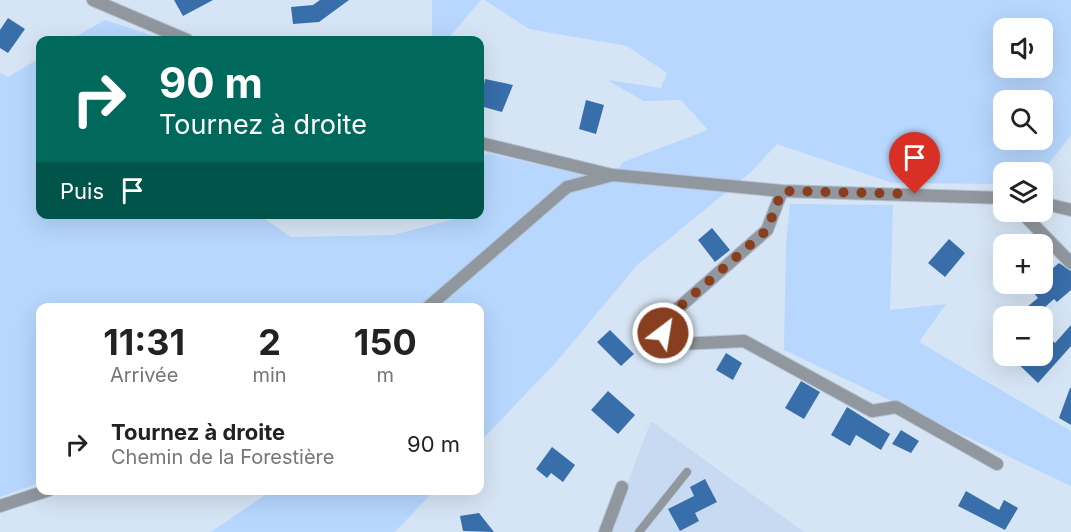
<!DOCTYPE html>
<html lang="fr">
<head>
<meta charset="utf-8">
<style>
  :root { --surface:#fff; --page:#f2f2f2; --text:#222; --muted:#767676 }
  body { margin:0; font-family:Inter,sans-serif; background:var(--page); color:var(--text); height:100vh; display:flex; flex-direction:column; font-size:22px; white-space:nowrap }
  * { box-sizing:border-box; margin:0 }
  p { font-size:20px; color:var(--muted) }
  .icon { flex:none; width:33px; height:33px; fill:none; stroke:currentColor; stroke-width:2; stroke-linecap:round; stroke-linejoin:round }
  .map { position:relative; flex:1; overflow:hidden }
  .side { position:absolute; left:36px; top:303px; width:448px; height:192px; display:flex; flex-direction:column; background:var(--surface); border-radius:12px; box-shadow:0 6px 24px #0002 }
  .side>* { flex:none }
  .top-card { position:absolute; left:36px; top:36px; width:448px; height:183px; border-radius:12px; box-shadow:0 6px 24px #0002; background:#00695c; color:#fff; overflow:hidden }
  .fabs { position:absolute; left:993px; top:18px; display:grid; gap:12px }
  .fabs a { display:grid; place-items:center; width:60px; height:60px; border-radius:12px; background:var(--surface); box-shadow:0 6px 24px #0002; font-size:30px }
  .pin { position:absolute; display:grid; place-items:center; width:51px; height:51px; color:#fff; margin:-62px -26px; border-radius:50% 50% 50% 0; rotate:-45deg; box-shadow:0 0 6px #0007 }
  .pin .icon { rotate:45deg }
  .me { position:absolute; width:66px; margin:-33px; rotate:31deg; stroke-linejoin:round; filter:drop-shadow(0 0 4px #0008) }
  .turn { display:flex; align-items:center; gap:21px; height:126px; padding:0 24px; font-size:27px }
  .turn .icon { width:78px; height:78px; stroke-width:2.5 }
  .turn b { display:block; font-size:42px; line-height:51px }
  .then { display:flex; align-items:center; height:57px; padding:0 24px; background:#0003; gap:12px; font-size:22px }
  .eta { display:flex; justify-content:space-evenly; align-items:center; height:102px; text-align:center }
  .eta b { font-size:36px; font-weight:700; line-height:42px }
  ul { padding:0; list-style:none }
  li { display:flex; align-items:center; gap:18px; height:78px; padding:0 24px }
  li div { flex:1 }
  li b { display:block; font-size:22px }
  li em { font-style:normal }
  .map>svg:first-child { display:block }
</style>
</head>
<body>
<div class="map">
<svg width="1071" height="532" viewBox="0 0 1071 532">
  <rect width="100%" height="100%" fill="#d6e5f5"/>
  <path fill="#c7daf1" d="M 651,421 L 804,532 L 609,532 Z"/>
  <path fill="#b7d7fe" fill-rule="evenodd" d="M 432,0 L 481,0 L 447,40 L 432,40 Z
    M 485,0 L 1071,0 L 1071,135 L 1042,172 L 1004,172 L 1003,184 L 893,183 L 777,144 L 751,172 L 637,265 L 557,361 L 480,442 L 480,308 L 40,308 L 40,483 L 0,497 L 0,73 L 8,77 L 40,58 L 40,93 L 36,108 L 40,111 L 40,214 L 259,215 L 291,237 L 393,235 L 470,215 L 480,214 L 480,159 L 487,153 L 576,173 L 610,183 L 623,162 L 708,130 L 681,100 L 644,101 L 607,80 L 661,88 L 667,73 L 627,46 L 529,29 ZM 1004,28 L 1042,28 L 1042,68 L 1004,68 ZM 1004,100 L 1042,100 L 1042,140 L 1004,140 Z
    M 105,20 L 160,38 L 70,40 Z
    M 790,204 L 893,205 L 890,310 L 946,304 L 919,342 L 1071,431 L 1071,486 L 784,350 L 786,245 Z
    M 267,491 L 434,491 L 395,532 L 211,532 L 268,493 Z"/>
  <path fill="#386eaa" d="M 174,0 L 213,0 L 183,16 Z
    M 320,0 L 349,0 L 319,22 L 293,24 L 291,7 L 313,5 Z
    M 8,18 L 25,29 L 8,53 L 0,48 L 0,30 Z
    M 485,79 L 513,85 L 502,112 L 480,106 Z
    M 586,100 L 604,105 L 596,134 L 579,129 Z
    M 712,228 L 730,250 L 715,262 L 698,240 Z
    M 949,239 L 965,253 L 945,277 L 928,263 Z
    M 1059,263 L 1071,271 L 1071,290 L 1057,302 L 1054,299 L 1035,316 L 1016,316 L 1038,298 L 1034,293 L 1042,284 L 1042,277 Z
    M 1071,325 L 1071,346 L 1038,383 L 1010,356 L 1042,356 L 1042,331 L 1055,343 Z
    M 610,330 L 634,354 L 621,366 L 597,342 Z
    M 726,353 L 742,363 L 733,380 L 716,370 Z
    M 801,381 L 820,392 L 804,419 L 785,408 Z
    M 1070,388 L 1071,388 L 1071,425 L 1059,418 Z
    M 608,391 L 635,415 L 618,434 L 591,410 Z
    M 847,407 L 890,434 L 881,450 L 856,435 L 850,446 L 831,435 Z
    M 901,430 L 919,441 L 911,453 L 892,444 Z
    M 552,447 L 575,465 L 563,482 L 551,473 L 547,478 L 536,469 Z
    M 705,479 L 717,502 L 695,513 L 699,521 L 680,531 L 668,509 L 694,496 L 690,487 Z
    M 966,491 L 999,510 L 1004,500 L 1018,508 L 1005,530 L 958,506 Z
    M 479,513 L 494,532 L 463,531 L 460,516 Z"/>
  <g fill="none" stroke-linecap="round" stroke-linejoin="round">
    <defs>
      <path id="service" d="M 639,532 L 687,472"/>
      <path id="minor" d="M 93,0 L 187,40
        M 480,143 L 612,175
        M 782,191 L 767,230 L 667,318 L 663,333 L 670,341 L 680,344 L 744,341 L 872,411 L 896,407 L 997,464
        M 1042,203 L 1071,210
        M 1021,212 L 1071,263
        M 427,308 L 567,187 L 613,175 L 782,191 L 1004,198
        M 0,506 L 49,490
        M 605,532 L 622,487"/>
    </defs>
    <use href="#service" stroke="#b6c3d1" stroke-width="9"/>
    <use href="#minor" stroke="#b6c3d1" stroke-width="14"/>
    <use href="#service" stroke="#91979e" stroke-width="8"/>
    <use href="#minor" stroke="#91979e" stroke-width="12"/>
  </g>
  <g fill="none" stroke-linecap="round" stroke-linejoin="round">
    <path stroke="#873f1f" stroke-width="10" stroke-dasharray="0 18" d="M 663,333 L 667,318 L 767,230 L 782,191 L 915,194"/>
  </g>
</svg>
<div class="fabs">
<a><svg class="icon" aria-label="sound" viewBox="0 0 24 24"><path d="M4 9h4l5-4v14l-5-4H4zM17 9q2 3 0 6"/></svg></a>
<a><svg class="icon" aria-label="search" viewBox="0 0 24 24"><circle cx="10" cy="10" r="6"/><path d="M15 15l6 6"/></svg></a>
<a><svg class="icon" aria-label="layers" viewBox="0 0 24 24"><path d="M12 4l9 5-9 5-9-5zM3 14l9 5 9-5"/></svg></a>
<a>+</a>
<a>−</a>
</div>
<div class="pin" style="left:915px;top:194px;background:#d93025"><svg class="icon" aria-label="arrive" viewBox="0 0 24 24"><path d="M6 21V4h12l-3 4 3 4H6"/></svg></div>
<svg class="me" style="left:663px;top:333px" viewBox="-20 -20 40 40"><circle r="17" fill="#873f1f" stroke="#fff" stroke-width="3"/><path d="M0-11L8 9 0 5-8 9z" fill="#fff"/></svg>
<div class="top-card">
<div class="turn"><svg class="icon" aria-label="right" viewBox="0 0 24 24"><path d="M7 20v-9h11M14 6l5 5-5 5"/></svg><div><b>90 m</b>Tournez à droite</div></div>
<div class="then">Puis<svg class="icon" aria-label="arrive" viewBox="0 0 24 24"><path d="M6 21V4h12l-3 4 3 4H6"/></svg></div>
</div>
<section class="side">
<div class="eta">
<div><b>11:31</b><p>Arrivée</p></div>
<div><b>2</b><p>min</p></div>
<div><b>150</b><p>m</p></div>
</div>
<ul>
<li><svg class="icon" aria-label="right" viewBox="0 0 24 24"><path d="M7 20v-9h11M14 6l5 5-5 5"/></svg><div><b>Tournez à droite</b><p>Chemin de la Forestière</p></div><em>90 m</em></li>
</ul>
</section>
</div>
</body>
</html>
